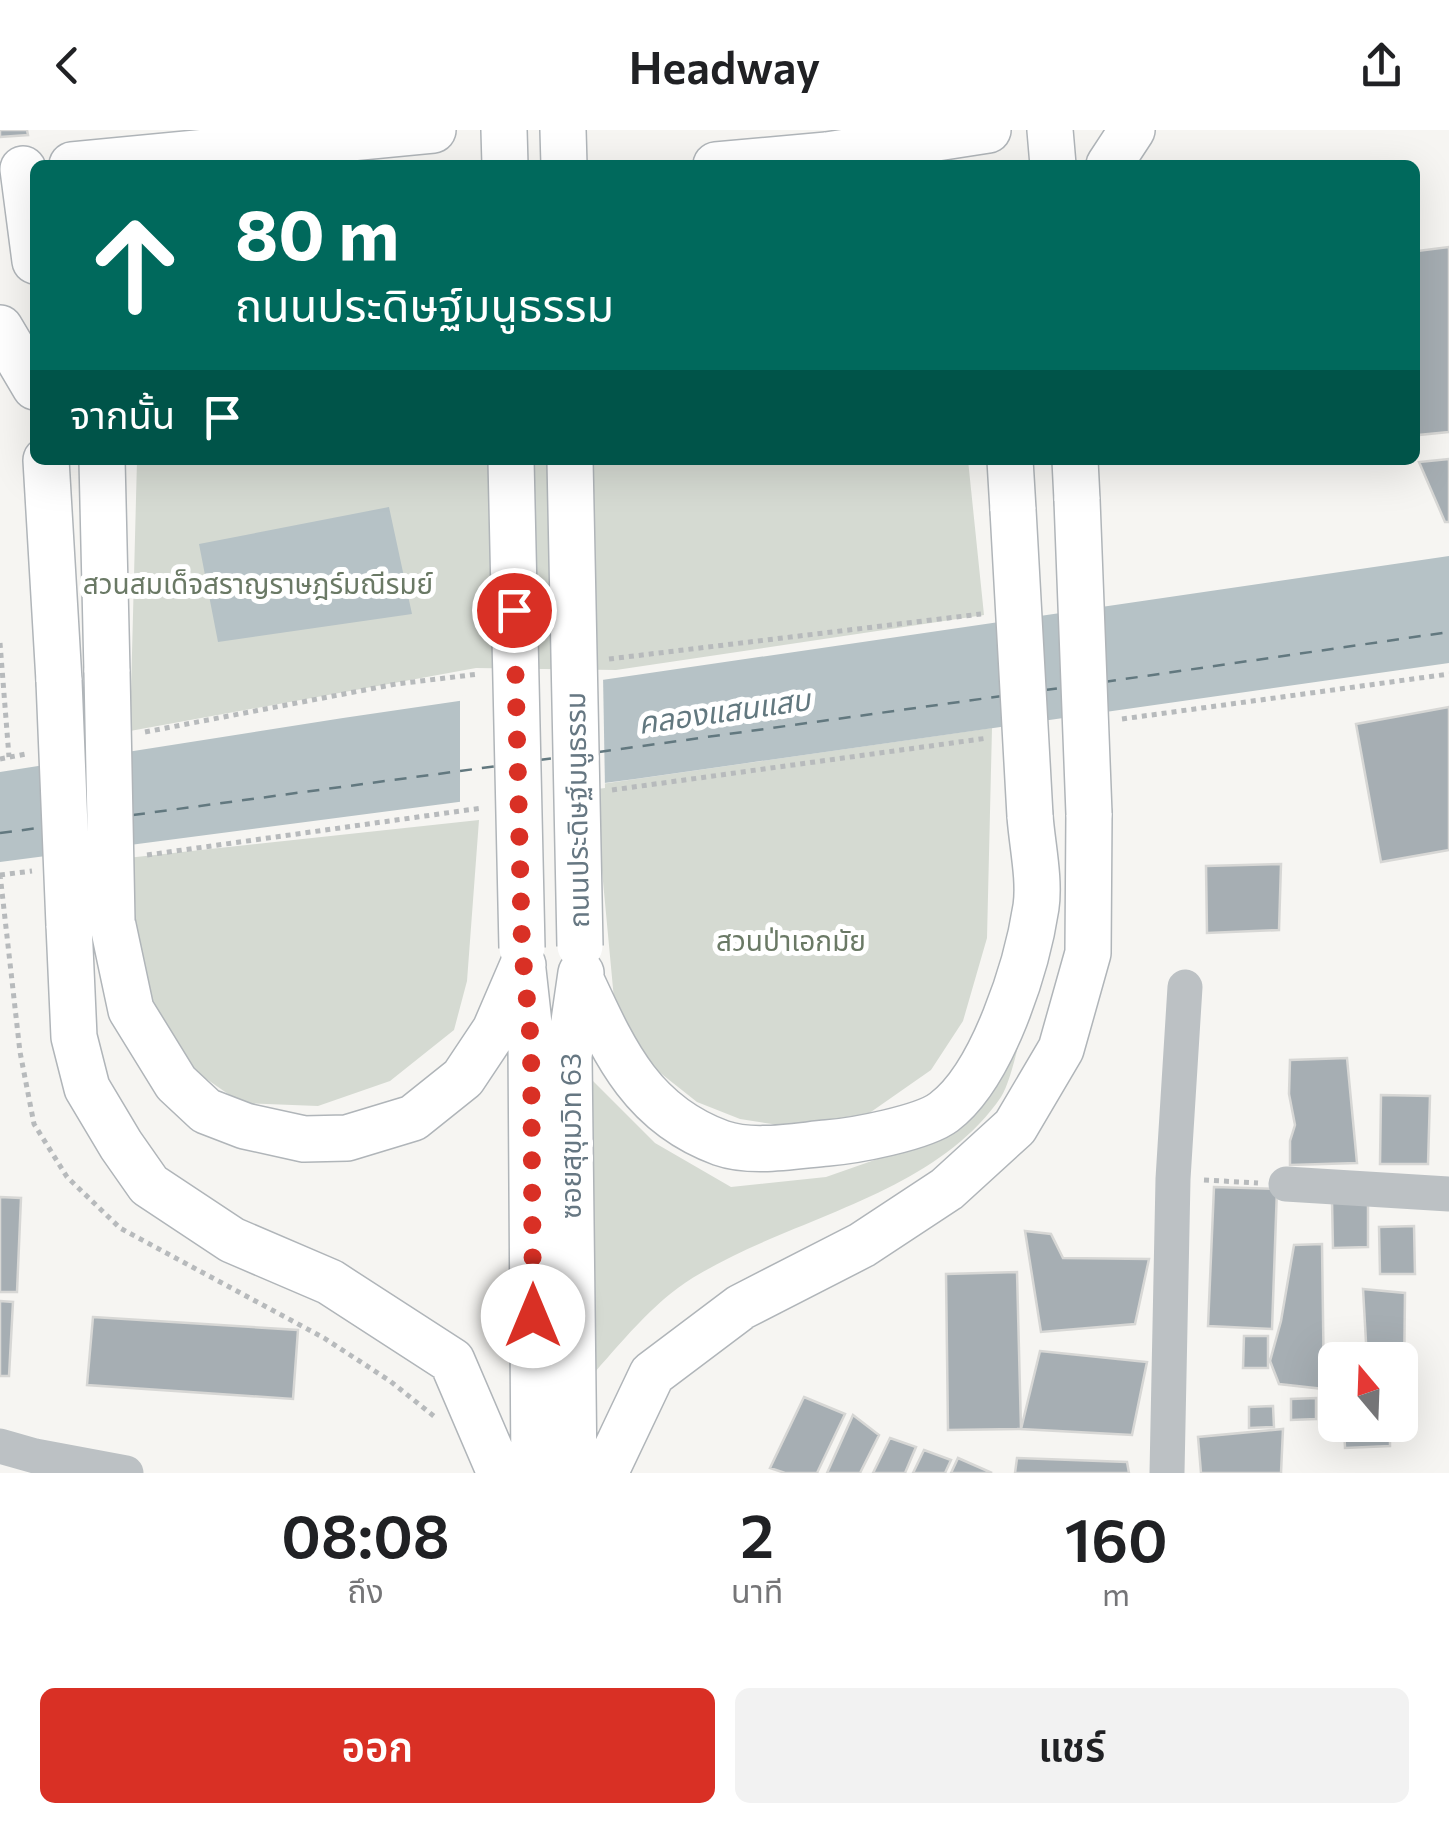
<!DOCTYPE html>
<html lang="th">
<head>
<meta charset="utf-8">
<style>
  :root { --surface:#fff; --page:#f2f2f2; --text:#202124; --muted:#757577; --accent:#d93025 }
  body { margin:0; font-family:Commissioner,"Noto Sans Thai",sans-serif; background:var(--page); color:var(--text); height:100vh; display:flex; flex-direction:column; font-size:38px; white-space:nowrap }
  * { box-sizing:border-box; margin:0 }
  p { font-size:32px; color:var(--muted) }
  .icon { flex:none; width:55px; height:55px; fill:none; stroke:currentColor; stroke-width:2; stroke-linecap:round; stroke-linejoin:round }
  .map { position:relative; height:1343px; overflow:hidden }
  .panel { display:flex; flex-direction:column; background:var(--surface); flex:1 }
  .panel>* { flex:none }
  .banner { position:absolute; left:30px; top:30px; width:1390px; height:305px; border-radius:15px; box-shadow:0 10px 40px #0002; background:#00695c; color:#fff; overflow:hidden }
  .needle { width:65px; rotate:341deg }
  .tools { position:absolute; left:1318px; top:1212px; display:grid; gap:20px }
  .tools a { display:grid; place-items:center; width:100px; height:100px; border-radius:15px; background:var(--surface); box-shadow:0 10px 40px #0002; font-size:50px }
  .pin { position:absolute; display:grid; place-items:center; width:85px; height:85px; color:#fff; margin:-42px; border:5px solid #fff; border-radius:50%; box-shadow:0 2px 10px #0007 }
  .me { position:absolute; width:110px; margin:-55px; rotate:0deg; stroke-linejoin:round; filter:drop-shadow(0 0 8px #0008) }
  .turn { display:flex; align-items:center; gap:35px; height:210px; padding:0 40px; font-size:45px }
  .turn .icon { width:130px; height:130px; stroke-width:2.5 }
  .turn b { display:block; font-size:70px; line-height:85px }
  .then { display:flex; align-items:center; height:95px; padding:0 40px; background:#0003; gap:20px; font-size:38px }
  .eta { display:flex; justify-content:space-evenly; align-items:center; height:170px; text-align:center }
  .eta b { font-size:60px; font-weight:600; line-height:70px }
  .primary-button { display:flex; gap:20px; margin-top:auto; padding:20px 40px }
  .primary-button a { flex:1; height:115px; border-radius:15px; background:var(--accent); color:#fff; font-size:40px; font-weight:600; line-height:115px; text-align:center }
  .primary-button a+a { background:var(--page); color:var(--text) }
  header { display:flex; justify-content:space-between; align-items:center; height:130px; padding:0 40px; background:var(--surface); font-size:45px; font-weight:600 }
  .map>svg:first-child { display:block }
</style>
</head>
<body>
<header><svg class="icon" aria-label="back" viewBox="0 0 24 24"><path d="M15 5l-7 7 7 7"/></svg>Headway<svg class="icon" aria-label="share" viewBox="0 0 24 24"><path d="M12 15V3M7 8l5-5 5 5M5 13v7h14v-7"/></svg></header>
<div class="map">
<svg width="1449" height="1343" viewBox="0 0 1449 1343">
  <rect width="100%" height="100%" fill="#f6f5f2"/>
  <path fill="#d5dad2" d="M 137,330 L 968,330 L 984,485 L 616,540 L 476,538 L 130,601 Z
    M 992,598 L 987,808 L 963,891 L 931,940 L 868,984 L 785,996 L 740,989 L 697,972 L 649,934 L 614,869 L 594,655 Z
    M 479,690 L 467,851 L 454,900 L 390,951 L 318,976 L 241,973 L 195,941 L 142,857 L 127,728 Z
    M 1029,872 C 1022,895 1013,948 1001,967 C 935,1064 798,1086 701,1143 C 659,1166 626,1207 595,1242 L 585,943 L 655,1013 L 731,1057 L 826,1047 L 906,1019 Z"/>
  <path fill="#b6c2c6" d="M 389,377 L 412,484 L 218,512 L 199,414 Z
    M 1449,426 L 1449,533 L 635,649 L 0,732 L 0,642 L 343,588 Z"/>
  <path fill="#f6f5f2" d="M 603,545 L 605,658 L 460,677 L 460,566 Z"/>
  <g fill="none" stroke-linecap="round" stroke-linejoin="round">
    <path stroke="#62787f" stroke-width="2.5" stroke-dasharray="12 10" stroke-linecap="butt" d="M 1104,552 L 1449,502
      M 1045,560 L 1061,558
      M 599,622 L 1002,566
      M 539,630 L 556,628
      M 133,685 L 497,636
      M 0,703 L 46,697"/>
  </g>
  <path fill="#a6aeb3" stroke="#d7d7d5" stroke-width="2.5" d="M 0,0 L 27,0 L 28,5 L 0,7 Z
    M 1449,117 L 1449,302 L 1418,305 L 1417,121 Z
    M 1449,329 L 1449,392 L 1445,392 L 1419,332 Z
    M 1449,577 L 1449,720 L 1381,732 L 1356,594 Z
    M 1281,734 L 1279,800 L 1207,803 L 1206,736 Z
    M 1347,928 L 1357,1033 L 1290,1035 L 1290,1011 L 1295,995 L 1289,964 L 1290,930 Z
    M 1381,965 L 1430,966 L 1428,1034 L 1380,1034 Z
    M 1214,1057 L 1277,1059 L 1272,1199 L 1208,1196 Z
    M 0,1067 L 21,1068 L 17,1162 L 0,1162 Z
    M 1368,1070 L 1368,1117 L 1333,1118 L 1332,1071 Z
    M 1414,1096 L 1415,1144 L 1380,1144 L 1379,1097 Z
    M 1025,1101 L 1051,1104 L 1063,1128 L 1149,1129 L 1135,1194 L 1041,1202 Z
    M 1322,1114 L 1324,1259 L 1279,1254 L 1270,1231 L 1281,1191 L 1294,1115 Z
    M 1017,1142 L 1021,1299 L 948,1300 L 946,1144 Z
    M 1363,1159 L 1405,1163 L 1404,1252 L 1400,1253 L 1400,1230 L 1367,1230 Z
    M 0,1171 L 13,1172 L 9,1246 L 0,1246 Z
    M 93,1187 L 298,1200 L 293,1269 L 87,1255 Z
    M 1244,1206 L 1268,1206 L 1268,1238 L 1243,1238 Z
    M 1040,1221 L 1147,1232 L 1132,1305 L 1021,1299 Z
    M 804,1267 L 845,1284 L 817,1343 L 785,1343 L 770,1338 Z
    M 1316,1268 L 1316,1289 L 1291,1290 L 1291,1269 Z
    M 1273,1276 L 1274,1297 L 1249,1298 L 1249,1277 Z
    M 853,1285 L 879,1305 L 860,1343 L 827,1343 Z
    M 1344,1295 L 1390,1295 L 1390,1316 L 1345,1318 Z
    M 1283,1299 L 1281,1343 L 1201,1343 L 1198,1307 Z
    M 890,1308 L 916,1317 L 905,1343 L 873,1343 Z
    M 924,1320 L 951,1330 L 945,1343 L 913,1343 Z
    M 958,1328 L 992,1343 L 951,1343 Z
    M 1017,1328 L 1127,1332 L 1129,1343 L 1015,1343 Z"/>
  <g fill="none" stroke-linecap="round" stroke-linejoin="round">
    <defs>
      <path id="major" d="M 504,0 L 505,35
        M 563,0 L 564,35
        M 1050,0 L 1053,35
        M 72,35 L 433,0
        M 716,35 L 827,25 L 988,0
        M 1109,35 L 1132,0
        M 23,39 L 35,131
        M 0,198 L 35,257
        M 46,330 L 59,551
        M 102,330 L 107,542
        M 1010,330 L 1013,380
        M 1075,330 L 1077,370
        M 112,791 L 131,880 L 176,953 L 206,981 L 245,996 L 304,1009 L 347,1008 L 413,988 L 463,948 L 495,900 L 523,835
        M 69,795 L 74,907 L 87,958 L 121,1015 L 149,1055 L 232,1110 L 330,1152 L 452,1231 L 500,1343
        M 523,840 L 531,912 L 534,1343
        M 581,850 C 614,921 641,984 721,1013 C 752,1024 794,1016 827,1013 C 854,1011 923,998 944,982 C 993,945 1027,836 1036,777 C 1040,749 1032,714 1030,686
        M 574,1343 L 569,926 L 581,843
        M 605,1343 L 652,1244 L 741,1177 L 862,1115 L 947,1059 L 1015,997 L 1061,919 L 1088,823 L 1089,684"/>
    </defs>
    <use href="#major" stroke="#b0b5b9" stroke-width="48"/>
    <path stroke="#b7babc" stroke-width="5" stroke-dasharray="5 5" stroke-linecap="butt" d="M 0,513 L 9,627
      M 609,529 L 981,484
      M 1122,589 L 1449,544
      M 145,602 L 396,554 L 479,544
      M 0,629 L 26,624
      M 612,660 L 988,608
      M 147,725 L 482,678
      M 0,744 L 20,922 L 34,994 L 67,1047 L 120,1098 L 324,1208 L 390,1251 L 435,1287
      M 0,745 L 32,741
      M 1204,1050 L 1258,1053"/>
    <path stroke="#bcc1c4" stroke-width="35" d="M 1286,1054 L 1449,1064
      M 0,1316 L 35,1326 L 126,1343
      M 1167,1343 L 1173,1049 L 1185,857"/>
    <use href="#major" stroke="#fff" stroke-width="45"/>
    <defs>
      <path id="major-bridge" d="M 511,330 L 522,818
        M 570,330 L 580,816
        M 1077,370 L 1089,684
        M 1013,380 L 1030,686
        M 107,542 L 112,791
        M 59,551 L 69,795"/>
    </defs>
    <use href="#major-bridge" stroke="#b0b5b9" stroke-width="48" stroke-linecap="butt"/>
    <use href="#major-bridge" stroke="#fff" stroke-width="45"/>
  </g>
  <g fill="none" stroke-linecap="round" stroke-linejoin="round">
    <path stroke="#d93025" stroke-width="18" stroke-dasharray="0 32.4" d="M 514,480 L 522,818 L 531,912 L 533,1186"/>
  </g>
  <g text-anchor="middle" stroke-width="10" stroke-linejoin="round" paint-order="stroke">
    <g font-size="28" fill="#6a7965" stroke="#fff">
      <text x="258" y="464">สวนสมเด็จสราญราษฎร์มณีรมย์</text>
      <text x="791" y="821">สวนป่าเอกมัย</text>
    </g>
    <g font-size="28" fill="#667782" stroke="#fff">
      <text transform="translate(577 680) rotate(-91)" y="10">ถนนประดิษฐ์มนูธรรม</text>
      <text transform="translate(571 1006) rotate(-90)" y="10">ซอยสุขุมวิท 63</text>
    </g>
    <g font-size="30" font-style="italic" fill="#62787f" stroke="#fff">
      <text transform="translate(724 582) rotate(-8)" y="10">คลองแสนแสบ</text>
    </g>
  </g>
</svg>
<div class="tools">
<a><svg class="needle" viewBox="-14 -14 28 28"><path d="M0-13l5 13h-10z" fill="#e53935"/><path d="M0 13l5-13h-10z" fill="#757577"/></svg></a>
</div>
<div class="pin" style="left:514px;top:480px;background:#d93025"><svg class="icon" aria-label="arrive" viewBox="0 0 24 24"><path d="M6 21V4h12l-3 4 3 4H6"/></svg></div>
<svg class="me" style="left:533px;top:1186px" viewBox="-20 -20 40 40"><circle r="19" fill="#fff"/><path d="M0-13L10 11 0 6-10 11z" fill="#d93025"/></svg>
<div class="banner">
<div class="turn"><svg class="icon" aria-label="ahead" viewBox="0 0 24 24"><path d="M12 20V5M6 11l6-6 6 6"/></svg><div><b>80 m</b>ถนนประดิษฐ์มนูธรรม</div></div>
<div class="then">จากนั้น<svg class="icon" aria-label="arrive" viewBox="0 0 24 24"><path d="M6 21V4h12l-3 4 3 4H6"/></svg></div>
</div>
</div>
<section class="panel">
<div class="eta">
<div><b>08:08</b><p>ถึง</p></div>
<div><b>2</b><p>นาที</p></div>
<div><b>160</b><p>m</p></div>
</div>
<div class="primary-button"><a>ออก</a><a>แชร์</a></div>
</section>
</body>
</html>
